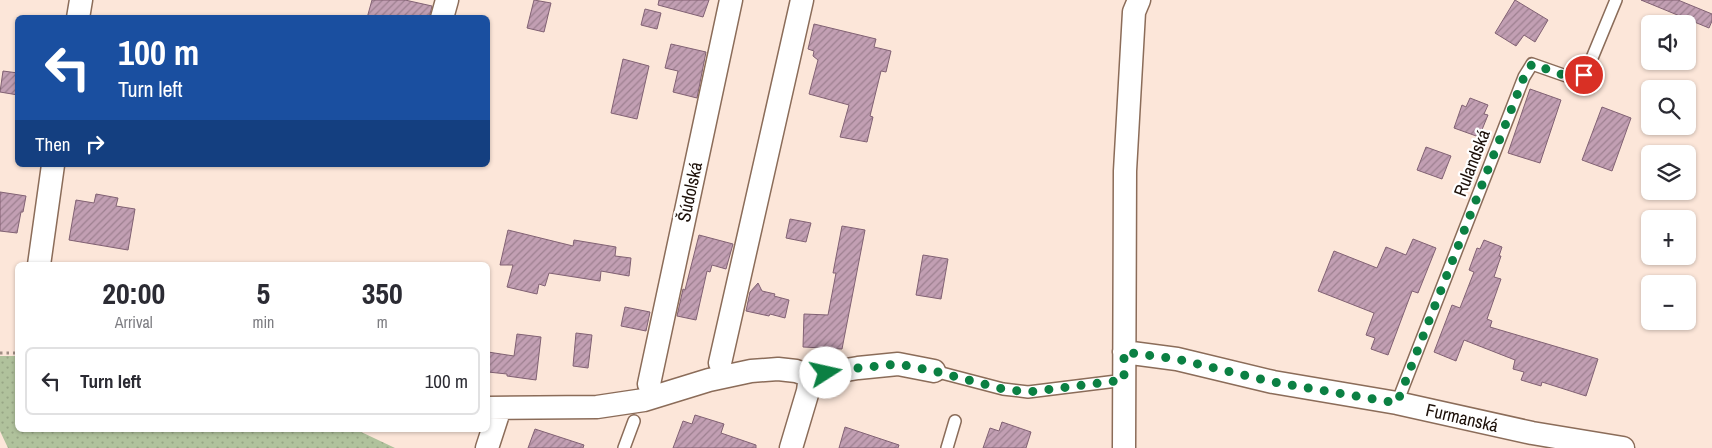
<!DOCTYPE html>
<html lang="en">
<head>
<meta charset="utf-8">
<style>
  :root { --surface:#fff; --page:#f2f2f3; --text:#2b2b33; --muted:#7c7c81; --line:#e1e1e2 }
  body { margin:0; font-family:"Archivo Narrow",sans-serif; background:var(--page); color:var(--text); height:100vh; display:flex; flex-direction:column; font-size:19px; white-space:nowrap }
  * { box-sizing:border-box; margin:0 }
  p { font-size:16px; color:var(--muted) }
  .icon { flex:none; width:28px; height:28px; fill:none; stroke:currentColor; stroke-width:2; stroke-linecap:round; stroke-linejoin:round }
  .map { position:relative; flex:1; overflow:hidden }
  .drawer { position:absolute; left:15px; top:262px; width:475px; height:170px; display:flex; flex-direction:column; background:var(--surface); border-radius:8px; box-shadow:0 1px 4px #0004 }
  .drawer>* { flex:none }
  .banner { position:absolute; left:15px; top:15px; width:475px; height:152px; border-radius:8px; box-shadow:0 1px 4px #0004; background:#1a4fa0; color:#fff; overflow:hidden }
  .fabs { position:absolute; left:1641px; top:15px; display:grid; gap:10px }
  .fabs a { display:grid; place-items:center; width:55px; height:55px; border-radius:8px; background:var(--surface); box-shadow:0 1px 4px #0004; font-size:25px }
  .pin { position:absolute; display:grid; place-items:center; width:42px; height:42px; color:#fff; margin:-21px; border:2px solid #fff; border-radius:50%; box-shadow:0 1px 5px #0007 }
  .me { position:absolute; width:55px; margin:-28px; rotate:80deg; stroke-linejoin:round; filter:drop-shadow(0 0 4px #0008) }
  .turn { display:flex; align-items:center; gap:18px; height:105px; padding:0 20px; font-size:22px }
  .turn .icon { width:65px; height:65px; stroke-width:2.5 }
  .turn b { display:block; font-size:35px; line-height:42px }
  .then { display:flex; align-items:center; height:48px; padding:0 20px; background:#0003; gap:10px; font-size:19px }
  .eta { display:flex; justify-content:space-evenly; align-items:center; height:85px; text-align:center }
  .eta b { font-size:30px; font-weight:700; line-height:35px }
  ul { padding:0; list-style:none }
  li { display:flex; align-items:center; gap:15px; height:68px; margin:0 10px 8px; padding:0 10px; border:2px solid var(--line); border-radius:8px }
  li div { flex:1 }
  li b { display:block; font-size:19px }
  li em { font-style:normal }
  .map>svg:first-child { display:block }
</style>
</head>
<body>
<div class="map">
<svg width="1712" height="448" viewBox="0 0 1712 448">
  <defs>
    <pattern id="grass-dots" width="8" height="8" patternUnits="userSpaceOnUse" patternTransform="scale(1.25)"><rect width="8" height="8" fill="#b0c29c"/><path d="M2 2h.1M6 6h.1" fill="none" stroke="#97a685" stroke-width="1.8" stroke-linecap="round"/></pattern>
    <pattern id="building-hatch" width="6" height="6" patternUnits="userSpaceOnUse" patternTransform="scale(1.25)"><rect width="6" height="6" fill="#c29fb3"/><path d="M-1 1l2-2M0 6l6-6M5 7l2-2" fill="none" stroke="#9d8090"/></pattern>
  </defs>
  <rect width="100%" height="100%" fill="#fce6d9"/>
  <path fill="url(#grass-dots)" d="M 0,356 L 17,356 L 18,430 L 357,430 L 395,448 L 8,448 L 0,431 Z"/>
  <path fill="url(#building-hatch)" stroke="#816173" d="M 372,0 L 405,0 L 432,6 L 429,18 L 367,18 Z
    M 534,0 L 551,3 L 544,32 L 527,28 Z
    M 659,0 L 709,0 L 703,17 L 658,5 Z
    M 1515,0 L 1548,20 L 1535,42 L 1524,35 L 1516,46 L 1495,33 Z
    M 1641,0 L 1678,0 L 1712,14 L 1712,21 L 1709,28 Z
    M 645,9 L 661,13 L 657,29 L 641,25 Z
    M 814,24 L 876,39 L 874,47 L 891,51 L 886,72 L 881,71 L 870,116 L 873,117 L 867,142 L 840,137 L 849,105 L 809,94 L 818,60 L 813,56 L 814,51 L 808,49 Z
    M 671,44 L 706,52 L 697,98 L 673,92 L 678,71 L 665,68 Z
    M 623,59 L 649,66 L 637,119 L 611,113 Z
    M 3,71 L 18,73 L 18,95 L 0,92 Z
    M 1530,89 L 1561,100 L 1540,163 L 1508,153 Z
    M 1470,98 L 1488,105 L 1484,114 L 1488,115 L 1479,137 L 1454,128 L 1462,105 L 1466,107 Z
    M 1602,107 L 1631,118 L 1612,171 L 1582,160 Z
    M 1426,147 L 1451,156 L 1442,179 L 1417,170 Z
    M 0,192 L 26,196 L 23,212 L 21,212 L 17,233 L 0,231 Z
    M 96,194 L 118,198 L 116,206 L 135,209 L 128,250 L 69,240 L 76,200 L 94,203 Z
    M 790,219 L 811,223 L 806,242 L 786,238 Z
    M 842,226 L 865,230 L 842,349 L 803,347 L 804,314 L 828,315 L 836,273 L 833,273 Z
    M 508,230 L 573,246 L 574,240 L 616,247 L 615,256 L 631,258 L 629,276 L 601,271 L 600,281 L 549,273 L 545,286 L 539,284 L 537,294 L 507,287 L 513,265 L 500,265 Z
    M 699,235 L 733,244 L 726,269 L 712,265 L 710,272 L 707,271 L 696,320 L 677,316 L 683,289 L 685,290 Z
    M 1413,239 L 1436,248 L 1418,293 L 1412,291 L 1388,355 L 1371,349 L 1375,338 L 1366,335 L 1374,313 L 1318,291 L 1334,251 L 1377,268 L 1386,247 L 1406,255 Z
    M 1484,240 L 1502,247 L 1499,256 L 1501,256 L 1494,277 L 1501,279 L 1487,319 L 1492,321 L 1490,327 L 1598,359 L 1586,396 L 1542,382 L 1541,386 L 1521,380 L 1524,372 L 1513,369 L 1515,360 L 1464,340 L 1456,361 L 1434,352 L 1452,305 L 1460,308 L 1474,272 L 1469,270 L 1477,248 L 1480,249 Z
    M 923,255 L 948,259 L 941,299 L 916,295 Z
    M 758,283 L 762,291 L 775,294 L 774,296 L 789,300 L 785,318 L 770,314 L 769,316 L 746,311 L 750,292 Z
    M 625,307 L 650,312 L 646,331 L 621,326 Z
    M 576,333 L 592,335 L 588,368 L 573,366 Z
    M 517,334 L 541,337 L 536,380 L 507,376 L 507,374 L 488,372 L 488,352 L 514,356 Z
    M 695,415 L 724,424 L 721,433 L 756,445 L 756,448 L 673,448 L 683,421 L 692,424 Z
    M 1002,422 L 1031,432 L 1026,448 L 983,448 L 990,428 L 999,431 Z
    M 845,427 L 899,445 L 898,448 L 839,448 Z
    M 535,429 L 584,445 L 583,448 L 528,448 Z"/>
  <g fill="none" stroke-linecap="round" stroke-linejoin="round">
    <defs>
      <path id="lane" d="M 934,371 L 1003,389 L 1028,392 L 1125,380
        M 1397,403 L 1524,77 L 1532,64 L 1572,78 L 1579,78 L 1585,75 L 1616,0
        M 624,448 L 634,421
        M 947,448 L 955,421"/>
      <path id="street" d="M 78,18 L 81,0
        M 442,18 L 447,0
        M 39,265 L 53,165
        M 1124,352 L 1177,359 L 1273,382 L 1397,403 L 1532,433 L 1623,448
        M 720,363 L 802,0
        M 649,384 L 731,0
        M 488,408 L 597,407 L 644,400 L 709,380 L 751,371 L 778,369 L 796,371 L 810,376 L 858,368 L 898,364 L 934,371
        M 487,448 L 500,408
        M 791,448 L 808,391 L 810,376
        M 1124,448 L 1125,171 L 1134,12 L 1139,0"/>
    </defs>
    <use href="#lane" stroke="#8b6c59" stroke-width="14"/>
    <use href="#street" stroke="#8b6c59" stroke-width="25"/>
    <path stroke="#a08e84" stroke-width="3" stroke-dasharray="2.5 4" stroke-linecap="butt" d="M 0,353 L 18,353"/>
    <use href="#lane" stroke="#fff" stroke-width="11"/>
    <use href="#street" stroke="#fff" stroke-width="22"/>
  </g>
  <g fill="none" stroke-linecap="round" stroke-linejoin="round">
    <path stroke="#0b8043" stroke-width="9" stroke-dasharray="0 16.2" d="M 826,373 L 858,368 L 898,364 L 934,371 L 1003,389 L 1028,392 L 1124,380 L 1124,352 L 1177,359 L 1273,382 L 1397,403 L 1524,77 L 1532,64 L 1572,78 L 1579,78 L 1584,75"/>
  </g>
  <g text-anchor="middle" stroke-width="4.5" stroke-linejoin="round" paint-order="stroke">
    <g font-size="18" fill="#1c1009" stroke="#fff">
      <text transform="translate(1472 163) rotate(-69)" y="6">Rulandská</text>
      <text transform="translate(690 192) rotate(-78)" y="6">Šúdolská</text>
      <text transform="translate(1462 418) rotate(13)" y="6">Furmanská</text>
    </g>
  </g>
</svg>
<div class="fabs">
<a><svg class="icon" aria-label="sound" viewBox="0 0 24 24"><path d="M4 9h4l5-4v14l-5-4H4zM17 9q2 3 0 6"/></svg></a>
<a><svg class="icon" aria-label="search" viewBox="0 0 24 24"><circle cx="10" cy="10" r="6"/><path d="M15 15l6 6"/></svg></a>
<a><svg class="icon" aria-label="layers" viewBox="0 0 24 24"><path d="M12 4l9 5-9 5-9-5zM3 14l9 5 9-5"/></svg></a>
<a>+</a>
<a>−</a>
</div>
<div class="pin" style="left:1584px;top:75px;background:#d93025"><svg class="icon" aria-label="arrive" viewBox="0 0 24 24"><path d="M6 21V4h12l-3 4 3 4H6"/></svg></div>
<svg class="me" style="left:826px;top:373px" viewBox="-20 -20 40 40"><circle r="19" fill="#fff"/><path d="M0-13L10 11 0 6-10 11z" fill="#0b8043"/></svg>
<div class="banner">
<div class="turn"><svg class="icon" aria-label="left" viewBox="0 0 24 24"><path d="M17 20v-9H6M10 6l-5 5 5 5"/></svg><div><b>100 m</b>Turn left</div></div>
<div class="then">Then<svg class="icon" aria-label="right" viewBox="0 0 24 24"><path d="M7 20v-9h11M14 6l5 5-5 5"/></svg></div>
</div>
<section class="drawer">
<div class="eta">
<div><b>20:00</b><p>Arrival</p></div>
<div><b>5</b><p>min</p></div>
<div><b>350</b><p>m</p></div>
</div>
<ul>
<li><svg class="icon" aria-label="left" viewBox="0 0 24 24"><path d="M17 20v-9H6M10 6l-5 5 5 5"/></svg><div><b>Turn left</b></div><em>100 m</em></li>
</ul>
</section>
</div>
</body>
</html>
